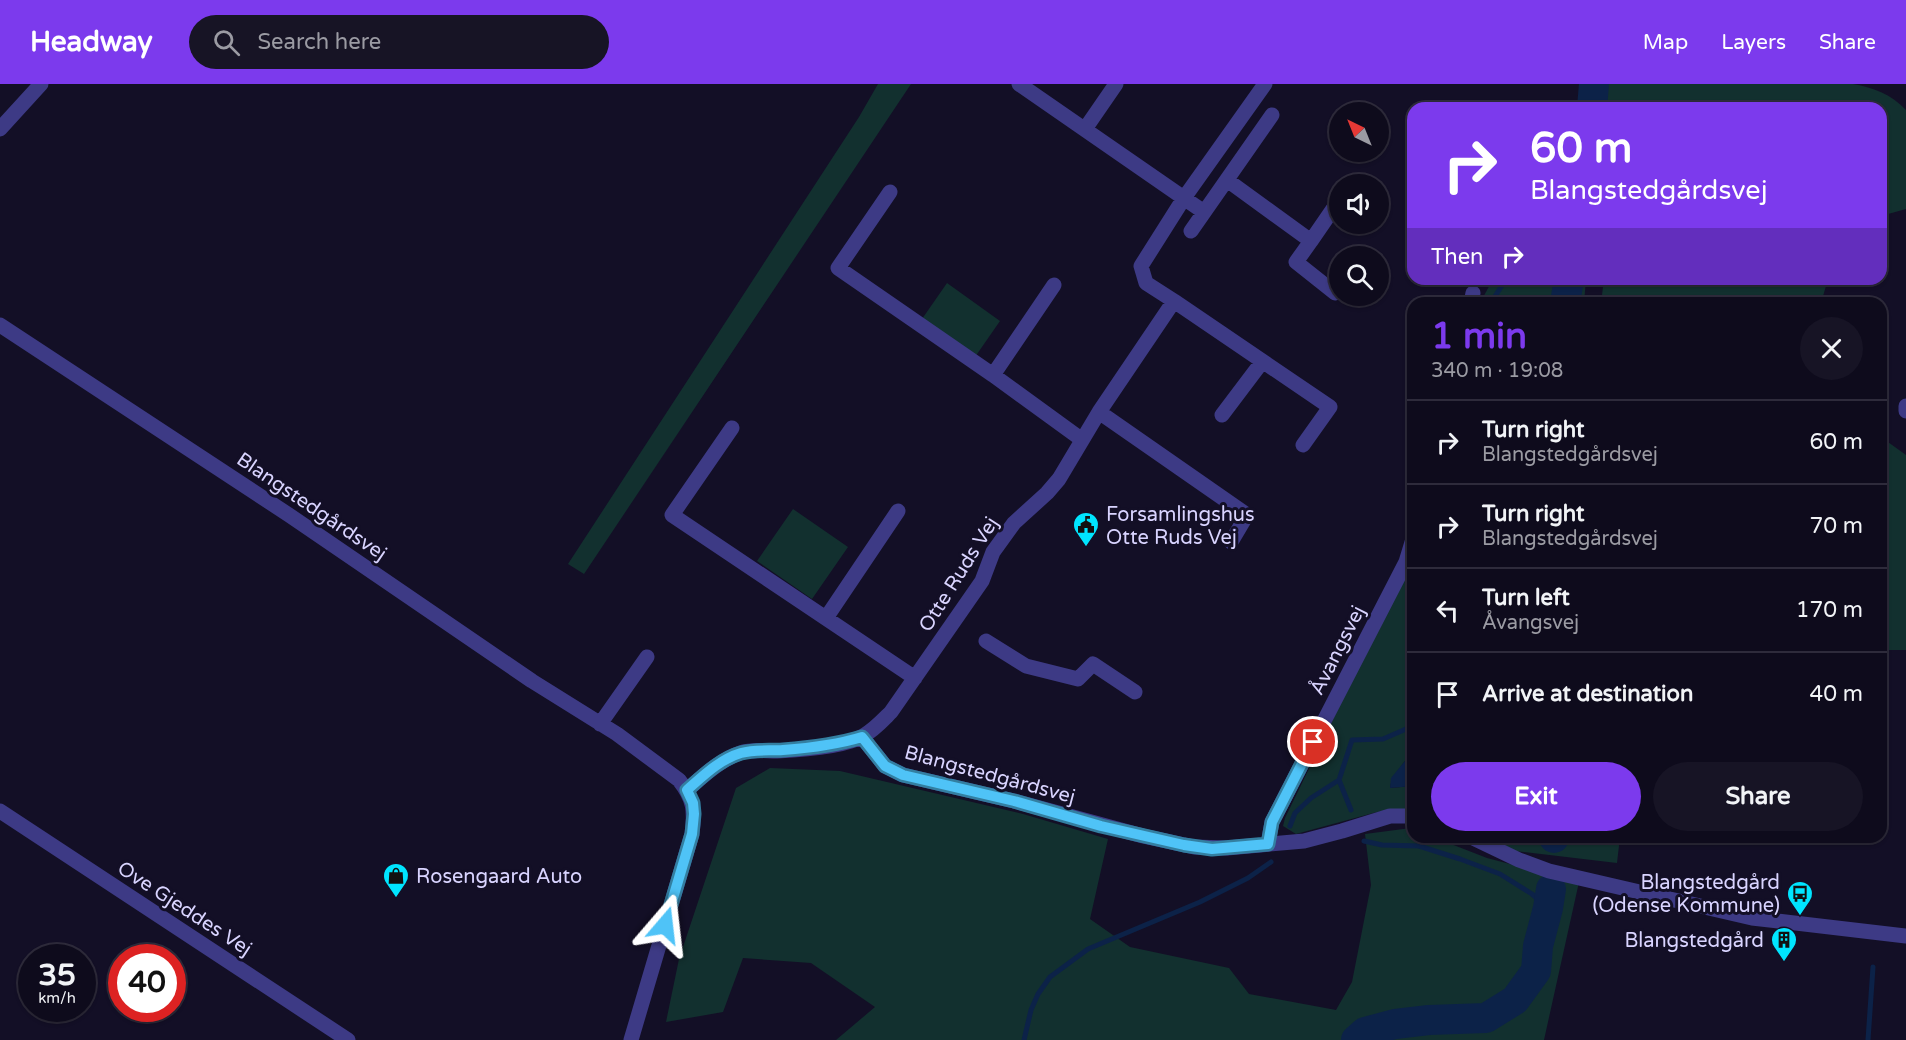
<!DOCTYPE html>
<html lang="en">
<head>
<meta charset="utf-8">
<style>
  :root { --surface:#0e0b1c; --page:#171425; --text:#f1f3f6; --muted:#9b9ba3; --line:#2e2b3b; --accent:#7c3aed }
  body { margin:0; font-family:"Varela Round",sans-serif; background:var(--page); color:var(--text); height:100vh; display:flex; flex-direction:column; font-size:22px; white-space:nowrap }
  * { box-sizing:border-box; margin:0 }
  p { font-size:20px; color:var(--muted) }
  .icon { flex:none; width:33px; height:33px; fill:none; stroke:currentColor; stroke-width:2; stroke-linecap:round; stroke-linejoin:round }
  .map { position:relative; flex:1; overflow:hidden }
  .side { position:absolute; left:1407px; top:213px; width:480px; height:546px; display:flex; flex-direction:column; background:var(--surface); border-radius:18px; box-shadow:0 2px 4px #0004,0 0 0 2px var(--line) }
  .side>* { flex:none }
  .guide { position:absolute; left:1407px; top:18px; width:480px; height:183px; border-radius:18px; box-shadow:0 2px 4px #0004,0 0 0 2px var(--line); background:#7c3aed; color:#fff; overflow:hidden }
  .needle { width:39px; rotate:317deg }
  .fabs { position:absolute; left:1329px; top:18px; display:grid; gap:12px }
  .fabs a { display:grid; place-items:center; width:60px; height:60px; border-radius:50%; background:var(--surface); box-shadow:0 2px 4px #0004,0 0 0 2px var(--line); font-size:30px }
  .speed { position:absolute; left:18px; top:860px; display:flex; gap:12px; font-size:30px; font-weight:700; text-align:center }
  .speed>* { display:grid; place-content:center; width:78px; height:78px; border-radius:50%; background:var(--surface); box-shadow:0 2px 4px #0004,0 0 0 2px var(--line); line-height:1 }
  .speed small { font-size:15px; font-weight:400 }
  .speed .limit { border:9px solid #d22; background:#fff; color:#111 }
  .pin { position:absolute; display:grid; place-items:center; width:51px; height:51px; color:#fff; margin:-26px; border:3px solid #fff; border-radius:50%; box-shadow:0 2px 6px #0007 }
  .me { position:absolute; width:66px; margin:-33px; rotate:17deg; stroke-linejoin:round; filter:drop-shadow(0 0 4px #0008) }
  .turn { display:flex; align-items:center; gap:21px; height:126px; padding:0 24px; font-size:27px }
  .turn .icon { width:78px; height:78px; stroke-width:2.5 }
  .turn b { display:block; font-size:42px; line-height:51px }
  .then { display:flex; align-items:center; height:57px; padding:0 24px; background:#0003; gap:12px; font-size:22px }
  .round { display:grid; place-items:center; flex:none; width:63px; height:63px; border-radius:32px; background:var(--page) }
  .head { display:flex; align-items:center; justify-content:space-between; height:102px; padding:0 24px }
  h1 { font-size:36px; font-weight:700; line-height:45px; color:var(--accent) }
  .button { display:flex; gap:12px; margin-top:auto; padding:12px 24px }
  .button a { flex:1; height:69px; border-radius:36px; background:var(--accent); color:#fff; font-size:24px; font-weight:700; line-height:69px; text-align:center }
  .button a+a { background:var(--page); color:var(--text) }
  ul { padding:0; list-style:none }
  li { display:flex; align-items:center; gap:18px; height:84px; padding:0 24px; border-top:2px solid var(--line) }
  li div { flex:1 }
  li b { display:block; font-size:22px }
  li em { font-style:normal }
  header { display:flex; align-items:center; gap:36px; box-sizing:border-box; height:84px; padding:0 30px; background:var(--accent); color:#fff }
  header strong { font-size:28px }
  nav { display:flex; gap:33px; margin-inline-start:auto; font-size:21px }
  .search { width:420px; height:54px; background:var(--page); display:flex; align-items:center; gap:15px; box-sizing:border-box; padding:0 21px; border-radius:33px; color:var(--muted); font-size:22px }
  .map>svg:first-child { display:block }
</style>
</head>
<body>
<header>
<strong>Headway</strong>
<div class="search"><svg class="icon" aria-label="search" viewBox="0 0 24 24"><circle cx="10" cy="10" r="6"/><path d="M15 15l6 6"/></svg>Search here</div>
<nav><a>Map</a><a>Layers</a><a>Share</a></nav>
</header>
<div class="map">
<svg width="1906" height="956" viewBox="0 0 1906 956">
  <rect width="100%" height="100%" fill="#130f26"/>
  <path fill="#12302f" d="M 878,0 L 911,0 L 584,490 L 568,480 L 859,33 Z
    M 1598,0 L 1853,0 C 1874,4 1891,10 1906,26 L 1906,125 L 1881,132 L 1881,24 L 1596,24 Z
    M 1493,195 L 1586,195 L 1584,219 L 1480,219 Z
    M 1604,195 L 1828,195 L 1821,219 L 1601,219 Z
    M 947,199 L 1000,237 L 975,273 L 922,235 Z
    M 1881,353 L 1906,371 L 1906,566 L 1881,566 Z
    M 793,425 L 848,463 L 812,515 L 757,477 Z
    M 1413,467 L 1413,673 L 1405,677 L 1392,694 L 1390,704 L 1413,702 L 1413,724 L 1377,728 L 1296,750 L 1283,742 L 1285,734 L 1410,477 Z
    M 770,684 L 840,687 L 1023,730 L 1108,755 L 1090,835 L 1130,863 L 1229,884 L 1249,910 L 1336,926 L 1352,898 L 1371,801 L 1365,750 L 1411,744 L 1413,745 L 1413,753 L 1433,753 L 1487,774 L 1579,798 L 1544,956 L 836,956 L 875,923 L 811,879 L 743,874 L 723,928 L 666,938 L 679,875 L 736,704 Z
    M 1484,753 L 1620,753 L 1617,779 L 1515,767 Z"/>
  <path fill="#0c2248" d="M 1413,673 L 1413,702 L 1390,704 L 1391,694 L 1405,677 Z"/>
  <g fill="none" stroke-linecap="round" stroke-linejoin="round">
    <path stroke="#0c2248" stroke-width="5" d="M 1493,219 L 1494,214 L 1506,195
      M 1351,726 L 1339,696 L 1352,656 L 1383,655 L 1413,642
      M 1290,742 L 1295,729 L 1311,714 L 1339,696
      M 1364,757 L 1382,761 L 1419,762 L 1460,775 L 1500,790 L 1532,810 L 1548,824
      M 1024,956 L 1031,926 L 1038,910 L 1050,893 L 1088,865 L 1200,818 L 1248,794 L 1271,778
      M 1868,956 L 1873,883"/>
    <path stroke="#0c2248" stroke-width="30" d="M 1592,24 L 1594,0
      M 1565,219 L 1569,195
      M 1554,753 L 1554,754
      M 1356,956 L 1365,948 L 1395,940 L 1429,936 L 1486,934 L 1515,916 L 1536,887 L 1538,862 L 1548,824 L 1551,805"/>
    <path stroke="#3d3a85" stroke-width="15" d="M 1019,0 L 1204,128
      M 0,45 L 41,0
      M 1085,45 L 1116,0
      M 1227,96 L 1311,157 L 1333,125
      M 890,108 L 838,184 L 993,291 L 1081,355
      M 1191,147 L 1272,31
      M 1311,157 L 1296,178 L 1335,209
      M 1174,217 L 1330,323 L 1303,361
      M 1471,219 L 1473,209
      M 0,241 L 289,431 L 532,597 L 617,650 L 679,696 C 694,715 695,727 692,750 L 631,956
      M 993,291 L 1054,201
      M 1906,322 L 1906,327
      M 1099,328 L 1247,431 L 1231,458
      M 1222,331 L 1262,278
      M 732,344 L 672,431 L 915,594
      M 826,534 L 898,427
      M 986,557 L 1026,582 L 1078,595 L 1093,580 L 1135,608
      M 600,640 L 647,573
      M 862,653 L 885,682 L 903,691 L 1014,717 L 1143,752 L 1194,763 L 1227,764 L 1304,757 L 1342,747 L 1390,732 L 1413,732
      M 687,706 C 703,692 720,676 740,669 C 752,665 764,667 777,667 C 799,666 844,663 863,652 C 874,646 882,637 891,628 L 982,497 L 993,468 L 1014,439 L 1047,409 L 1059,395 L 1099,328 L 1174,217 L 1146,199 L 1141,182 L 1184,114 L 1265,0
      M 0,727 L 348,956
      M 1471,753 L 1519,776 L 1549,787 L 1752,834 L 1906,852
      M 1268,760 L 1272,738 L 1406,478 L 1413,455"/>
  </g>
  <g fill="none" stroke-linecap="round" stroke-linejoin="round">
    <defs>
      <path id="route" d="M 665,841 L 692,750 L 694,730 L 693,719 L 687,706 C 703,692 720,675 741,669 C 755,665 769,667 783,666 C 810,664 836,661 862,653 L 885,682 L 903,691 L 1014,717 L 1101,742 L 1184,761 L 1212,765 L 1268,760 L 1272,738 L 1313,658"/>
    </defs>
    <use href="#route" stroke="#337fa1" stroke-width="15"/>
    <use href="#route" stroke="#4fc3f7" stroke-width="10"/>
  </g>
  <defs>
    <symbol id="civic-pin" viewBox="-11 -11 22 30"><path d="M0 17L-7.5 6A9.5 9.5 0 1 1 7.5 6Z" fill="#00e5ff" stroke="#130f26"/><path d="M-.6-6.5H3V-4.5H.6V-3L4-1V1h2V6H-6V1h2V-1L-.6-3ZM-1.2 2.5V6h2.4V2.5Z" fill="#111"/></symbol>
    <symbol id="shop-pin" viewBox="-11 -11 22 30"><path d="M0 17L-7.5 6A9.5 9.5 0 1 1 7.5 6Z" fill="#00e5ff" stroke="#130f26"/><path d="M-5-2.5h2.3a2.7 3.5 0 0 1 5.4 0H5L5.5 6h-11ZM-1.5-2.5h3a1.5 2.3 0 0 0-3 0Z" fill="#111"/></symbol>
    <symbol id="bus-pin" viewBox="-11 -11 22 30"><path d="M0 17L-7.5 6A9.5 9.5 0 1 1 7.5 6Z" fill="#00e5ff" stroke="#130f26"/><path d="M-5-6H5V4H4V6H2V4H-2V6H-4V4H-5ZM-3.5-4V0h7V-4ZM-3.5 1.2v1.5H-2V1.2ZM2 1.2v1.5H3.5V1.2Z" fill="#111"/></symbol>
    <symbol id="building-pin" viewBox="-11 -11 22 30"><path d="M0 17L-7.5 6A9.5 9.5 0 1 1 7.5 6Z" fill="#00e5ff" stroke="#130f26"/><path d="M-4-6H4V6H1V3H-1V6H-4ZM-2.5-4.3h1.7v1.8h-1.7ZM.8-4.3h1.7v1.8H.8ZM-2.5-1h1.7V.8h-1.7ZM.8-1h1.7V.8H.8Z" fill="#111"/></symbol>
  </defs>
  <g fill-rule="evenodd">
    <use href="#civic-pin" x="1071" y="426" width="30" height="40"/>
    <use href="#shop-pin" x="381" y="777" width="30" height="40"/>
    <use href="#bus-pin" x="1785" y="795" width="30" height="40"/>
    <use href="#building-pin" x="1769" y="841" width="30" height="40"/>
  </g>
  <g text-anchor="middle" stroke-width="6" stroke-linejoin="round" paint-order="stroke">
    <g font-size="20" fill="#d9d4ff" stroke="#130f26">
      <text transform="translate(312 422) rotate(34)" y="7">Blangstedgårdsvej</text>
      <text transform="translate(958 490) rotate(-58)" y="7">Otte Ruds Vej</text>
      <text transform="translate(1337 566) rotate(-63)" y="7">Åvangsvej</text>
      <text transform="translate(990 690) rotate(15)" y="7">Blangstedgårdsvej</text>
      <text transform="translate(185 824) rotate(33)" y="7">Ove Gjeddes Vej</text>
    </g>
    <g font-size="20" fill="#d9d4ff" stroke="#130f26" text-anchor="start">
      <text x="1106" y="437">Forsamlingshus<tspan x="1106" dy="23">Otte Ruds Vej</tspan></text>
      <text x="416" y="799">Rosengaard Auto</text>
      <text x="1780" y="805" text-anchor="end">Blangstedgård<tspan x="1780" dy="23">(Odense Kommune)</tspan></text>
      <text x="1764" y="863" text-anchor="end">Blangstedgård</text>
    </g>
  </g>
</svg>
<div class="fabs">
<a><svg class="needle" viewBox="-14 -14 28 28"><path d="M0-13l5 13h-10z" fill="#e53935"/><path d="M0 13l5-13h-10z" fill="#9b9ba3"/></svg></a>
<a><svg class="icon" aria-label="sound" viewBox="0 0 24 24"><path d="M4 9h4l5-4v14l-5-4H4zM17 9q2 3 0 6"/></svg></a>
<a><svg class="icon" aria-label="search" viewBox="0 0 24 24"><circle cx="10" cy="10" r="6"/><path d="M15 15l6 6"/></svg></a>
</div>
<div class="speed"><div>35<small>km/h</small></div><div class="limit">40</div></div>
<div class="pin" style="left:1313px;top:658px;background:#d93025"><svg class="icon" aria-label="arrive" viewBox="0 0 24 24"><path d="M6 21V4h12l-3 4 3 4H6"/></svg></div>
<svg class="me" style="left:665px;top:841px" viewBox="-20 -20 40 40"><path d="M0-17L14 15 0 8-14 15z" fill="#4fc3f7" stroke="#fff" stroke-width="4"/></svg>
<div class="guide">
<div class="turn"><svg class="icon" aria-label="right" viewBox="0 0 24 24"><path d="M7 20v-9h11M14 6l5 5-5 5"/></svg><div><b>60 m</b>Blangstedgårdsvej</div></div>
<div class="then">Then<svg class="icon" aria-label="right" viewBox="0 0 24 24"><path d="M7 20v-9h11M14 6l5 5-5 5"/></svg></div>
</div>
<section class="side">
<div class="head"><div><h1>1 min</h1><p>340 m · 19:08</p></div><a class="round"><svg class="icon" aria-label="close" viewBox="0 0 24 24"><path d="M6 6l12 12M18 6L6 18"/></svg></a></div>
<ul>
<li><svg class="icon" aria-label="right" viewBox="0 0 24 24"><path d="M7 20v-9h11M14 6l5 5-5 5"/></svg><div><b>Turn right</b><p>Blangstedgårdsvej</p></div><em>60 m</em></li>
<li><svg class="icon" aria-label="right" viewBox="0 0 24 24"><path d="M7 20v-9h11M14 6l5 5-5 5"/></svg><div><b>Turn right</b><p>Blangstedgårdsvej</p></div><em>70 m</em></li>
<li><svg class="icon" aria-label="left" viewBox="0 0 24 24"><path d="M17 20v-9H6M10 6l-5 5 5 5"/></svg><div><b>Turn left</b><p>Åvangsvej</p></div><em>170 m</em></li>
<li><svg class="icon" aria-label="arrive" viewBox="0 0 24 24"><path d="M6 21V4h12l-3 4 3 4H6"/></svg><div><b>Arrive at destination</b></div><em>40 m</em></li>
</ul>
<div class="button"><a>Exit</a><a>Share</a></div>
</section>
</div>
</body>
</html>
